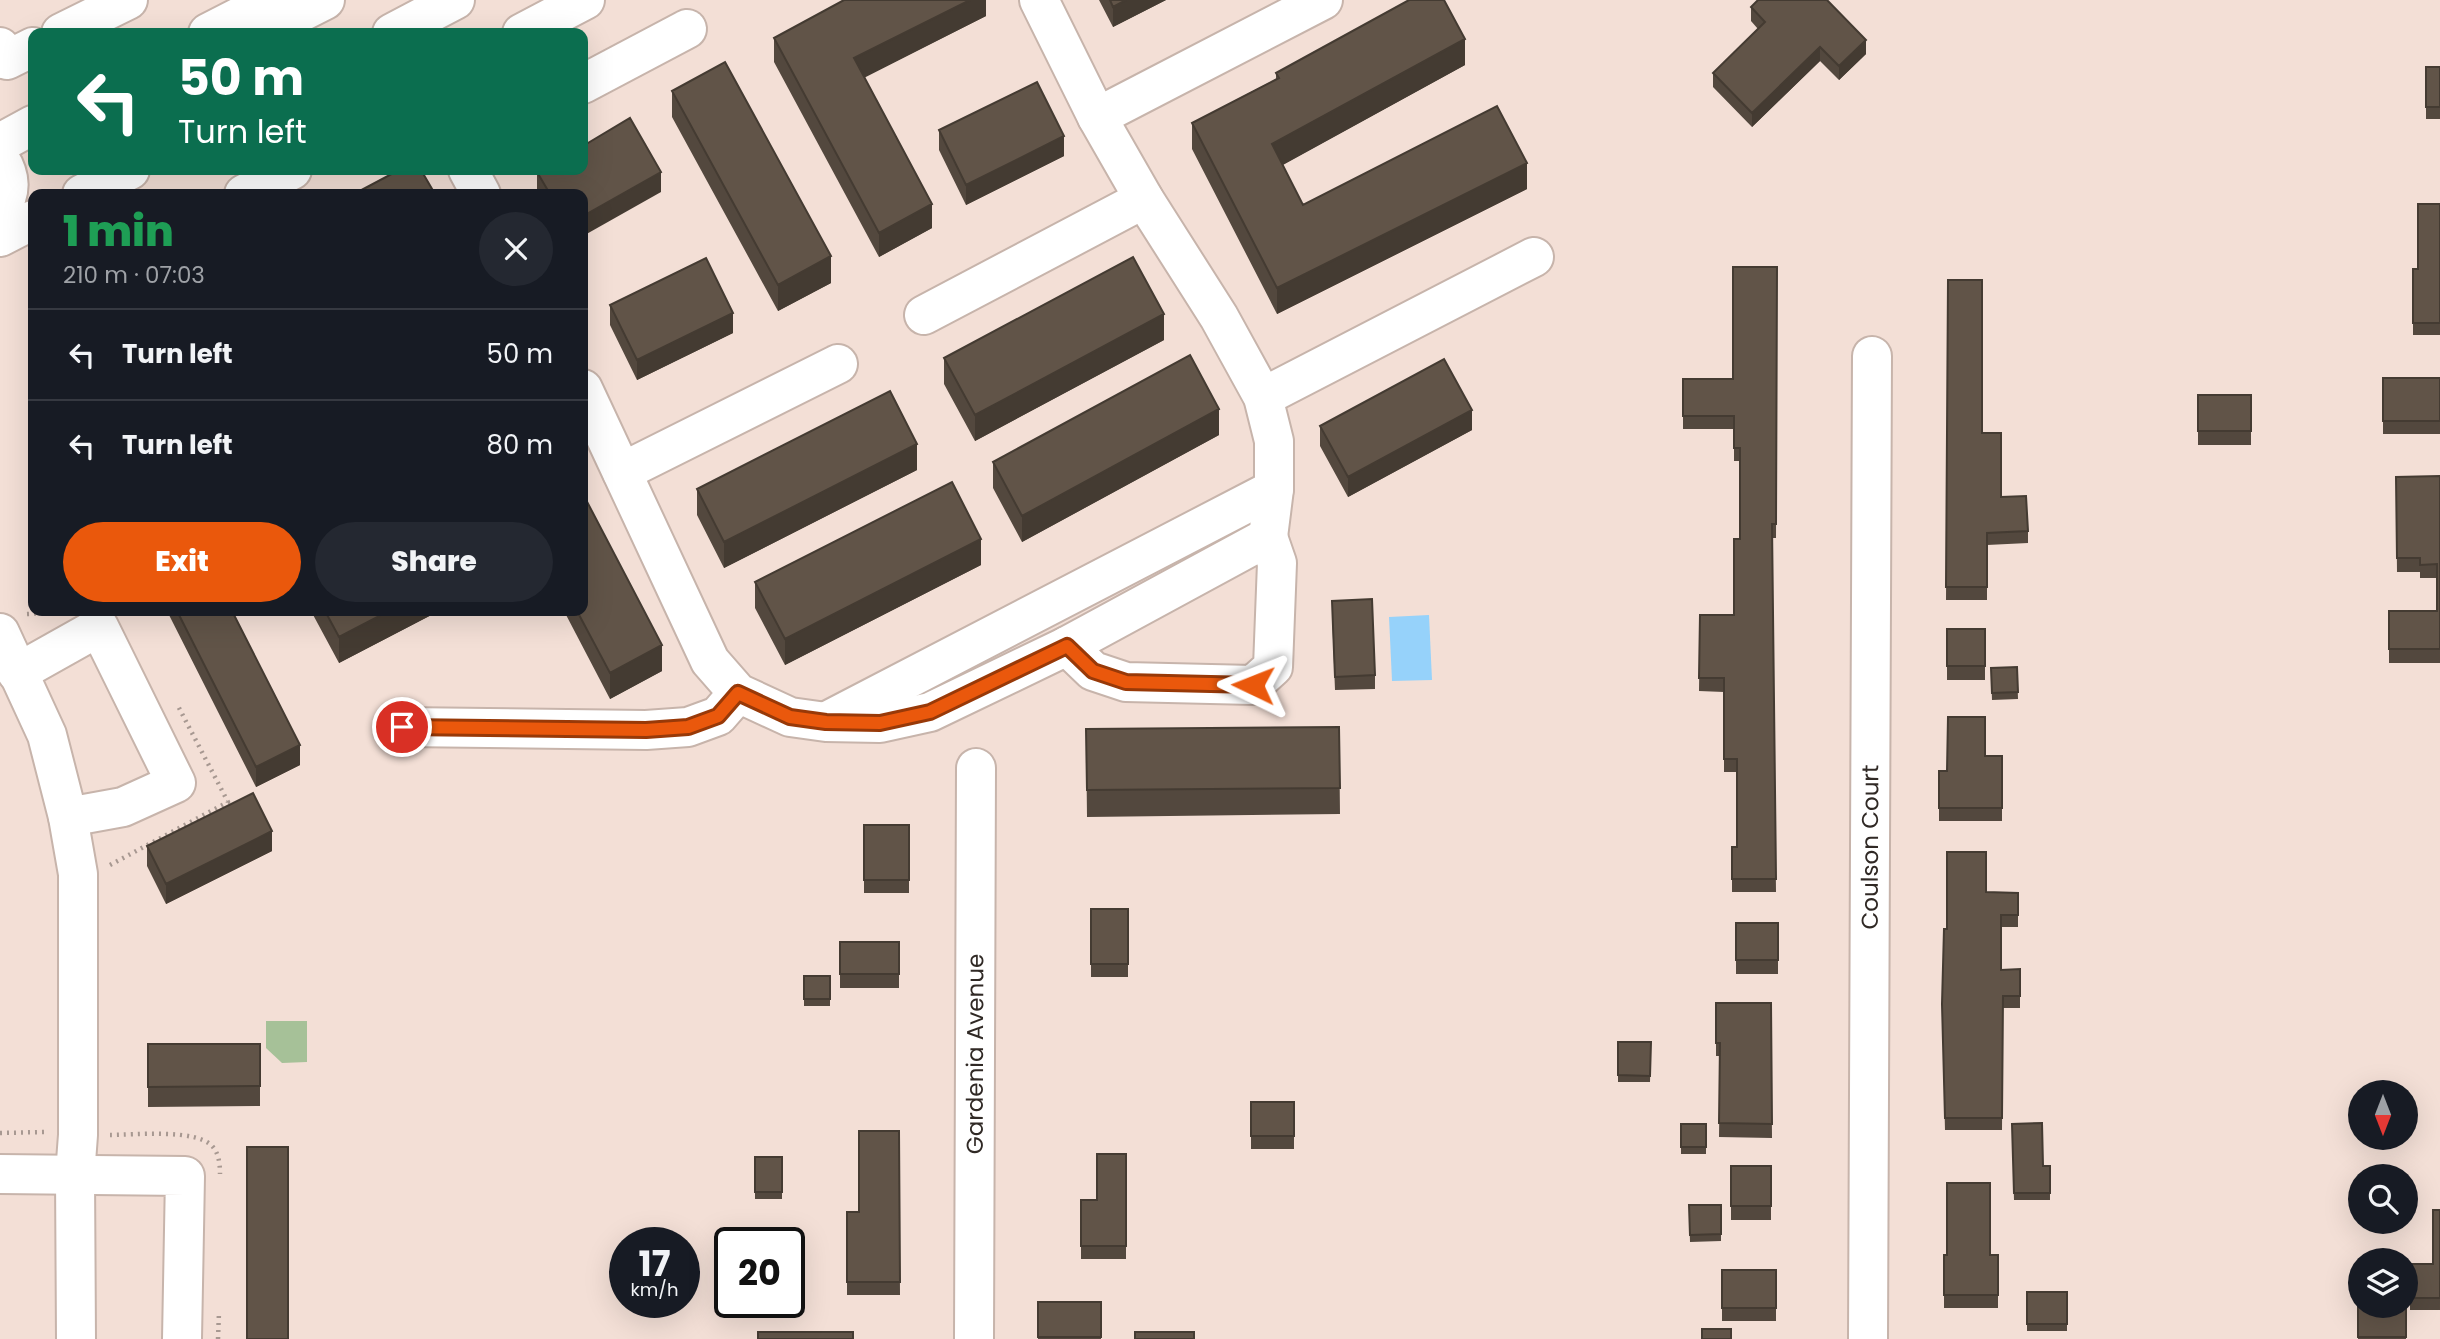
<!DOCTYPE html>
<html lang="en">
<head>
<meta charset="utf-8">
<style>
  :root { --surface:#171b24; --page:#242831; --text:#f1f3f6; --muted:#9ea1a6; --line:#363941; --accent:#ea580c }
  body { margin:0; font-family:Poppins,sans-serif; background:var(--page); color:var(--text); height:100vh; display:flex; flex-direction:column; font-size:26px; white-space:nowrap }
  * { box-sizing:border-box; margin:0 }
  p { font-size:23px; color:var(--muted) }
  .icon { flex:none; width:38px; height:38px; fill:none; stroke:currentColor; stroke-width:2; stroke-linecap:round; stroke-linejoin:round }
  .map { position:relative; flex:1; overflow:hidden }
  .details { position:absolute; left:28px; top:189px; width:560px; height:427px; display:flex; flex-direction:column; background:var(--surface); border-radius:14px; box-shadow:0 7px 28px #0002 }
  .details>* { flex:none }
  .banner { position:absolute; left:28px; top:28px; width:560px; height:147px; border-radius:14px; box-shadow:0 7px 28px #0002; background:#0b6e4f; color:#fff; overflow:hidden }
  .needle { width:46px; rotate:180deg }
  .buttons { position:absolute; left:2348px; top:1080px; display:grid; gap:14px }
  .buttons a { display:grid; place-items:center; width:70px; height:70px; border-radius:50%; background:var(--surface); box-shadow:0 7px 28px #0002; font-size:35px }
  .speed { position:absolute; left:609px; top:1227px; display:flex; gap:14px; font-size:35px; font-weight:700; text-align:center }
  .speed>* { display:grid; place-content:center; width:91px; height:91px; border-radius:50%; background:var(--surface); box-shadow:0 7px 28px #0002; line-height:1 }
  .speed small { font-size:18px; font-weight:400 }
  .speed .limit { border:4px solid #111; border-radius:10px; background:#fff; color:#111 }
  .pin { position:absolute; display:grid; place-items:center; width:60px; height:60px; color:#fff; margin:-30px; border:4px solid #fff; border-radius:50%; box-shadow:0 2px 7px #0007 }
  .me { position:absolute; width:77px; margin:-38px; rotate:272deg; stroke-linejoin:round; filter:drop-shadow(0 0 5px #0008) }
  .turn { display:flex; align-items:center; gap:24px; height:147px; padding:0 35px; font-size:32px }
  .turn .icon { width:91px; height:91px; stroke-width:2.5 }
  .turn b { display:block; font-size:49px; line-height:60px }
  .round { display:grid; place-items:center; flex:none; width:74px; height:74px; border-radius:37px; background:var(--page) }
  .summary { display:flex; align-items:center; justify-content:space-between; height:119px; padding:0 35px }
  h1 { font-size:42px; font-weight:800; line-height:52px; color:#1e9e55 }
  .action { display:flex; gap:14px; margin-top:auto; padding:14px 35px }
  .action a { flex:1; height:80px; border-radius:42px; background:var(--accent); color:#fff; font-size:28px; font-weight:800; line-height:80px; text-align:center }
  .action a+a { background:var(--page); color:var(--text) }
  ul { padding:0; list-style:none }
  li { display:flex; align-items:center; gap:21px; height:91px; padding:0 35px; border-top:2px solid var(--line) }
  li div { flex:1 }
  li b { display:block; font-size:26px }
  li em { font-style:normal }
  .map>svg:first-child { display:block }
</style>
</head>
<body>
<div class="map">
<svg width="2440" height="1339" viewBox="0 0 2440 1339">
  <rect width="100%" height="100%" fill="#f3dfd6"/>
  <path fill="#a6c198" d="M 266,1021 L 307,1021 L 307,1062 L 282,1063 L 266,1048 Z"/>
  <path fill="#96d2fa" d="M 1429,615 L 1432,680 L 1392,681 L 1389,617 Z"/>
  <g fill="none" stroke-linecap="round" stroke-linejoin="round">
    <defs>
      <g id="minor">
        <path d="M 61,33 L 128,0"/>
        <path d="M 208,33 L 272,0"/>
        <path d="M 260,33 L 325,0"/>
        <path d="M 392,33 L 455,0"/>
        <path d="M 522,33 L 585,0"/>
        <path d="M 0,47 L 7,60 L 33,47"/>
        <path d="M 583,84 L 687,29"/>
        <path d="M 1097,117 L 1323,0"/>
        <path d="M 0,143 L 33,125"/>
        <path d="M 0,159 C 11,176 12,193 0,209"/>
        <path d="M 468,170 L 481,194"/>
        <path d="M 82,194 L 130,170"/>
        <path d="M 244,194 L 292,170"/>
        <path d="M 0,237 L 33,220"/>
        <path d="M 924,315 L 1144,199"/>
        <path d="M 583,389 L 710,661 L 738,693 L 790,717 L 826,722 L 880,723 L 930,712 L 1067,646 L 1268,537 L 1274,489 L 1274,441 L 1263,397 L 1219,317 L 1144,199 L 1097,117 L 1039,0"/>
        <path d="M 1263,397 L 1534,257"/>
        <path d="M 622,472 L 838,364"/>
        <path d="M 0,633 L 47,735 L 68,817 L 78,874 L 78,1135 L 75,1175 L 76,1339"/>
        <path d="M 1067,646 L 1093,671 L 1126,682 L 1253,685 L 1273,667 L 1277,563 L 1268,537"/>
        <path d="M 17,673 L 99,627 L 176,783 L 123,807 L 68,817"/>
        <path d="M 829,720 L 1274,489"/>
        <path d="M 402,727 L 646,730 L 688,727 L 718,716 L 738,693"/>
        <path d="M 0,1174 L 185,1176 L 182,1339"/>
        <path id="s1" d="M 974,1339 L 976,768"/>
        <path id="s2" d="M 1868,1339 L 1872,356"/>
      </g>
    </defs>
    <use href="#minor" stroke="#c7b4ab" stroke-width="42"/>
    <path stroke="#a79891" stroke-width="4.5" stroke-dasharray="2 5" stroke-linecap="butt" d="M 27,614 L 45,613 L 50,611
      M 110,865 L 228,802 L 178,706
      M 0,1133 L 44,1132
      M 110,1135 C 134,1135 197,1128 213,1147 C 219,1154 220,1165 220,1174
      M 218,1339 L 219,1312"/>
    <use href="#minor" stroke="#fff" stroke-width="38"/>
  </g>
  <path fill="#53483e" d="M 986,0 L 986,16 L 864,77 L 932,228 L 879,257 L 774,62 L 774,38 Z
    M 1099,0 L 1166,0 L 1113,27 Z
    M 1751,7 L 1866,54 L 1839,80 L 1820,61 L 1752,127 L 1713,87 L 1713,73 L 1758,29 L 1751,21 Z
    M 1465,65 L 1282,165 L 1303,205 L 1527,189 L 1277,314 L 1192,149 L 1192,123 L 1276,79 L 1276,73 Z
    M 2426,67 L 2440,67 L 2440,119 L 2426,119 Z
    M 672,91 L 831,283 L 778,311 L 672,117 Z
    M 939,130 L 1064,156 L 966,205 L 939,150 Z
    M 2440,165 L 2440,335 L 2413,335 L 2413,269 L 2418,269 L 2440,204 Z
    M 537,172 L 661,192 L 583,194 L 538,194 L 537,192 Z
    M 1777,267 L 1776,538 L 1772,538 L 1776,892 L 1732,892 L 1732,847 L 1737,847 L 1737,772 L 1724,772 L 1724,692 L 1699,691 L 1700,615 L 1734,615 L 1740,539 L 1740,461 L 1734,461 L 1734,429 L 1683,429 L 1683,379 L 1733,379 Z
    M 1948,280 L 1982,433 L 2001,497 L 2028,531 L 2028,543 L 1987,545 L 1987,600 L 1946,600 Z
    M 610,305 L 733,333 L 637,380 L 610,325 Z
    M 1164,340 L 975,441 L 944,384 L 944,358 Z
    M 2383,378 L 2440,378 L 2440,434 L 2383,434 Z
    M 2198,395 L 2251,395 L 2251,445 L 2198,445 Z
    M 1320,426 L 1472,430 L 1348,497 L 1320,446 Z
    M 1219,435 L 1022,542 L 993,488 L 993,462 Z
    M 917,470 L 724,568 L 697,515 L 697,489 Z
    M 2440,476 L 2440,663 L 2389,663 L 2389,611 L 2437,611 L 2437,578 L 2420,578 L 2420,572 L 2397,572 L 2396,477 Z
    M 981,565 L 785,665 L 755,608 L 755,582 Z
    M 167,611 L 232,611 L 300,765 L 256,787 Z
    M 311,611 L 439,611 L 339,663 Z
    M 564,611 L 583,611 L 662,671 L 610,699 Z
    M 1332,614 L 1375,675 L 1375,689 L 1335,690 Z
    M 1947,629 L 1985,629 L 1985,680 L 1947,680 Z
    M 2017,667 L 2018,699 L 1992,700 L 1991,668 Z
    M 1339,727 L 1340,814 L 1087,817 L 1086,729 Z
    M 1985,756 L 2002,756 L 2002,821 L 1939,821 L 1939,771 L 1947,771 Z
    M 864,825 L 909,825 L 909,893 L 864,893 Z
    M 147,846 L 272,851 L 166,904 L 147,866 Z
    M 1986,892 L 2018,893 L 2018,927 L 2001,927 L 2001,970 L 2020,996 L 2020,1008 L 2003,1008 L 2002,1130 L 1945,1130 L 1942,1004 L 1947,929 Z
    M 1091,909 L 1128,909 L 1128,977 L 1091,977 Z
    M 1736,923 L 1778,923 L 1778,974 L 1736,974 Z
    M 840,942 L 899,942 L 899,988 L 840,988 Z
    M 804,976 L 830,976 L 830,1006 L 804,1006 Z
    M 1716,1003 L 1771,1003 L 1772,1138 L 1719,1137 L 1720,1056 L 1716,1056 Z
    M 1618,1042 L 1651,1042 L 1650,1082 L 1618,1082 Z
    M 148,1044 L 260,1044 L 260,1106 L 148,1107 Z
    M 1251,1102 L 1294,1102 L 1294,1149 L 1251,1149 Z
    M 1681,1124 L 1706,1124 L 1706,1154 L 1681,1154 Z
    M 2012,1124 L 2043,1166 L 2050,1166 L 2050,1200 L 2014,1200 Z
    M 899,1131 L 900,1295 L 847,1295 L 847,1212 L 859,1212 Z
    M 1126,1154 L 1126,1259 L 1081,1259 L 1081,1200 L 1097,1200 Z
    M 755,1157 L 782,1157 L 782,1199 L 755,1199 Z
    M 1731,1166 L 1771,1166 L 1771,1220 L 1731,1220 Z
    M 1689,1205 L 1721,1205 L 1721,1241 L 1690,1242 Z
    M 2440,1210 L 2440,1310 L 2410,1310 L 2410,1264 L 2433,1264 Z
    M 1944,1255 L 1998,1255 L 1998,1308 L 1944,1308 Z
    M 1722,1270 L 1776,1270 L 1776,1321 L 1722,1321 Z
    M 2027,1292 L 2067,1292 L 2067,1331 L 2027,1331 Z
    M 1038,1302 L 1101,1302 L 1101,1339 L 1038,1339 Z
    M 2358,1307 L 2406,1307 L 2406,1339 L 2358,1339 Z"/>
  <path fill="#443b32" d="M 970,0 L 986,0 L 986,16 L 854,83 L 854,58 Z
    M 1126,0 L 1166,0 L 1113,27 L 1113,7 Z
    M 1465,39 L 1465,65 L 1272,171 L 1272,144 Z
    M 1866,40 L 1866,54 L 1839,80 L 1839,66 Z
    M 1820,47 L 1820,61 L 1752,127 L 1752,113 Z
    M 1064,136 L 1064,156 L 966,205 L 966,185 Z
    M 1527,163 L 1527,189 L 1277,314 L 1277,288 Z
    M 661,172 L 661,192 L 583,236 L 583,216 Z
    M 932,204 L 932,228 L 879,257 L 879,233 Z
    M 831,256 L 831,283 L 778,311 L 778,285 Z
    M 733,313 L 733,333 L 637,380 L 637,360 Z
    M 1164,314 L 1164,340 L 975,441 L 975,415 Z
    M 1219,409 L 1219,435 L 1022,542 L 1022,516 Z
    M 1472,410 L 1472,430 L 1348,497 L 1348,477 Z
    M 917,444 L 917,470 L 724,568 L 724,542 Z
    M 981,539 L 981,565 L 785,665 L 785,639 Z
    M 389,611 L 439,611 L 339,663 L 339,637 Z
    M 662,645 L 662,671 L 610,699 L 610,673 Z
    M 300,745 L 300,765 L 256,787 L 256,767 Z
    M 272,831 L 272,851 L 166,904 L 166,884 Z"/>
  <path fill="#615448" stroke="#443b32" stroke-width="2" d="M 844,0 L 970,0 L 854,58 L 932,204 L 879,233 L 774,38 Z
    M 1110,0 L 1126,0 L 1113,7 Z
    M 1409,0 L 1444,0 L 1465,39 L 1272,144 L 1303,205 L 1497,106 L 1527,163 L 1277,288 L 1192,123 L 1279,78 L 1276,73 Z
    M 1758,0 L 1827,0 L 1866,40 L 1839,66 L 1820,47 L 1752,113 L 1713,73 L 1765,22 L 1751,7 Z
    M 725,62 L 831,256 L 778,285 L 672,91 Z
    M 2426,67 L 2440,67 L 2440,107 L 2426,107 Z
    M 1037,82 L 1064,136 L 966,185 L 939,130 Z
    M 630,118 L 661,172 L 583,216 L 583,194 L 550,194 L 537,172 L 541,170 L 583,170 L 583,146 Z
    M 399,170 L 421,170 L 435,194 L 354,194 Z
    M 2418,204 L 2440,204 L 2440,323 L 2413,323 L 2413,269 L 2418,269 Z
    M 1133,257 L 1164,314 L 975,415 L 944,358 Z
    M 706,258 L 733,313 L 637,360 L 610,305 Z
    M 1733,267 L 1777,267 L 1776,524 L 1772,524 L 1776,879 L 1732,879 L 1732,847 L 1737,847 L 1737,759 L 1724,759 L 1724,678 L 1699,678 L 1700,615 L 1734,615 L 1734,539 L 1740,539 L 1740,448 L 1734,448 L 1734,416 L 1683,416 L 1683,379 L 1733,379 Z
    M 1948,280 L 1982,280 L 1982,433 L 2001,433 L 2001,497 L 2026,496 L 2028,531 L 1987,533 L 1987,587 L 1946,587 Z
    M 1190,355 L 1219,409 L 1022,516 L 993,462 Z
    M 1444,359 L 1472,410 L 1348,477 L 1320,426 Z
    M 2383,378 L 2440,378 L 2440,421 L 2383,421 Z
    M 890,391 L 917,444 L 724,542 L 697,489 Z
    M 2198,395 L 2251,395 L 2251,431 L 2198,431 Z
    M 2440,476 L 2440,649 L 2389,649 L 2389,611 L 2437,611 L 2437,564 L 2420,565 L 2420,558 L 2397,558 L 2396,477 Z
    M 952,482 L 981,539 L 785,639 L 755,582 Z
    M 583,494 L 662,645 L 610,673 L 577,611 L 583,611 Z
    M 1372,599 L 1375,675 L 1335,677 L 1332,601 Z
    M 177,611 L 232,611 L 300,745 L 256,767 Z
    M 325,611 L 389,611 L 339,637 Z
    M 1947,629 L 1985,629 L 1985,666 L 1947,666 Z
    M 2017,667 L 2018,692 L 1992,693 L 1991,668 Z
    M 1948,717 L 1985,717 L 1985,756 L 2002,756 L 2002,808 L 1939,808 L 1939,771 L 1947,771 Z
    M 1339,727 L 1340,788 L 1087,790 L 1086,729 Z
    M 253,793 L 272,831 L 166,884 L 147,846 Z
    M 864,825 L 909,825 L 909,880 L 864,880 Z
    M 1947,852 L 1986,852 L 1986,892 L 2018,893 L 2018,915 L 2001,915 L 2001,970 L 2020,969 L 2020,996 L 2003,996 L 2002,1118 L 1945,1118 L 1942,1004 L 1944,929 L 1947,929 Z
    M 1091,909 L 1128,909 L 1128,964 L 1091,964 Z
    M 1736,923 L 1778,923 L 1778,960 L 1736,960 Z
    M 840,942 L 899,942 L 899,974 L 840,974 Z
    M 804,976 L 830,976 L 830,999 L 804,999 Z
    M 1716,1003 L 1771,1003 L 1772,1124 L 1719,1123 L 1720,1043 L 1716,1043 Z
    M 1618,1042 L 1651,1042 L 1650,1076 L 1618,1075 Z
    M 148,1044 L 260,1044 L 260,1086 L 148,1087 Z
    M 1251,1102 L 1294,1102 L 1294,1136 L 1251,1136 Z
    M 2042,1123 L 2043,1166 L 2050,1166 L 2050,1193 L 2014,1193 L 2012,1124 Z
    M 1681,1124 L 1706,1124 L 1706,1147 L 1681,1147 Z
    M 859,1131 L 899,1131 L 900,1282 L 847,1282 L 847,1212 L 859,1212 Z
    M 247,1147 L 288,1147 L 288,1339 L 247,1339 Z
    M 1097,1154 L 1126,1154 L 1126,1246 L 1081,1246 L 1081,1200 L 1097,1200 Z
    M 755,1157 L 782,1157 L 782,1192 L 755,1192 Z
    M 1731,1166 L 1771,1166 L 1771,1206 L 1731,1206 Z
    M 1947,1183 L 1990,1183 L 1990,1255 L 1998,1255 L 1998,1295 L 1944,1295 L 1944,1255 L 1947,1255 Z
    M 1689,1205 L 1721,1205 L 1721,1234 L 1690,1235 Z
    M 2433,1210 L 2440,1210 L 2440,1298 L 2410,1298 L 2410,1264 L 2433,1264 Z
    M 1722,1270 L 1776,1270 L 1776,1308 L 1722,1308 Z
    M 2027,1292 L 2067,1292 L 2067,1324 L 2027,1324 Z
    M 1038,1302 L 1101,1302 L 1101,1337 L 1038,1337 Z
    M 2358,1307 L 2406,1307 L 2406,1337 L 2358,1337 Z
    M 1702,1329 L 1731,1329 L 1731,1339 L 1702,1339 Z
    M 758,1332 L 853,1332 L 853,1339 L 758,1339 Z
    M 1135,1332 L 1194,1332 L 1194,1339 L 1135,1339 Z"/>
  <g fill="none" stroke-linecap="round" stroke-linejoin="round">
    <defs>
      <path id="route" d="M 402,727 L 646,730 L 688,727 L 718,716 L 738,693 L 790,717 L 826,722 L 880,723 L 930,712 L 1067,646 L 1093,671 L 1126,682 L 1253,685"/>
    </defs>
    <use href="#route" stroke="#983908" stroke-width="18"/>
    <use href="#route" stroke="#ea580c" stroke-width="12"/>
  </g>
  <g text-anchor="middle" stroke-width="7" stroke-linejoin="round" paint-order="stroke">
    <g font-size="23" fill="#302925" stroke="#f3dfd6">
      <text dy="8" stroke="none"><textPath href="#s2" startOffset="492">Coulson Court</textPath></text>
      <text dy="8" stroke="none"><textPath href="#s1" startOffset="285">Gardenia Avenue</textPath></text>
    </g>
  </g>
</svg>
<div class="buttons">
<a><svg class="needle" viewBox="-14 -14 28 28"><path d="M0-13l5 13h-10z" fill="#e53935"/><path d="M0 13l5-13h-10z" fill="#9ea1a6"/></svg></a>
<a><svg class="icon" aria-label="search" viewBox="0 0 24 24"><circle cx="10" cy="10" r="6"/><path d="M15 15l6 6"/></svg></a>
<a><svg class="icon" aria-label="layers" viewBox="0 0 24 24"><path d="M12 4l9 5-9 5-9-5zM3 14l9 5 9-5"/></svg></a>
</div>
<div class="speed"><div>17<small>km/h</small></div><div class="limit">20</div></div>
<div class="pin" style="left:402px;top:727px;background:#d93025"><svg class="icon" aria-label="arrive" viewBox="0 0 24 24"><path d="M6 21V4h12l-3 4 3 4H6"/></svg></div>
<svg class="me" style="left:1253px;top:685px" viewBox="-20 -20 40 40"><path d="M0-17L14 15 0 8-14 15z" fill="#ea580c" stroke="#fff" stroke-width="4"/></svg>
<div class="banner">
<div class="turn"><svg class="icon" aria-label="left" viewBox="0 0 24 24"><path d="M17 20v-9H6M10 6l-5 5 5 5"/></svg><div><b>50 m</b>Turn left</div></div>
</div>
<section class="details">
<div class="summary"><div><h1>1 min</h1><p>210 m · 07:03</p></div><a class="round"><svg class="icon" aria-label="close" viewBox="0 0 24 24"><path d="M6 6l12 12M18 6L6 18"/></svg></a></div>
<ul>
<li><svg class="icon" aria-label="left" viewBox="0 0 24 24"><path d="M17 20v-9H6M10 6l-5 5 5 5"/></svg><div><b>Turn left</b></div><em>50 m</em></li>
<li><svg class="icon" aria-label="left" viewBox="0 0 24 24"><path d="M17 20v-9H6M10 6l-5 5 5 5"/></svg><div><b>Turn left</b></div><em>80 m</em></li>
</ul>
<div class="action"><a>Exit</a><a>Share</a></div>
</section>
</div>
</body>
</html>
